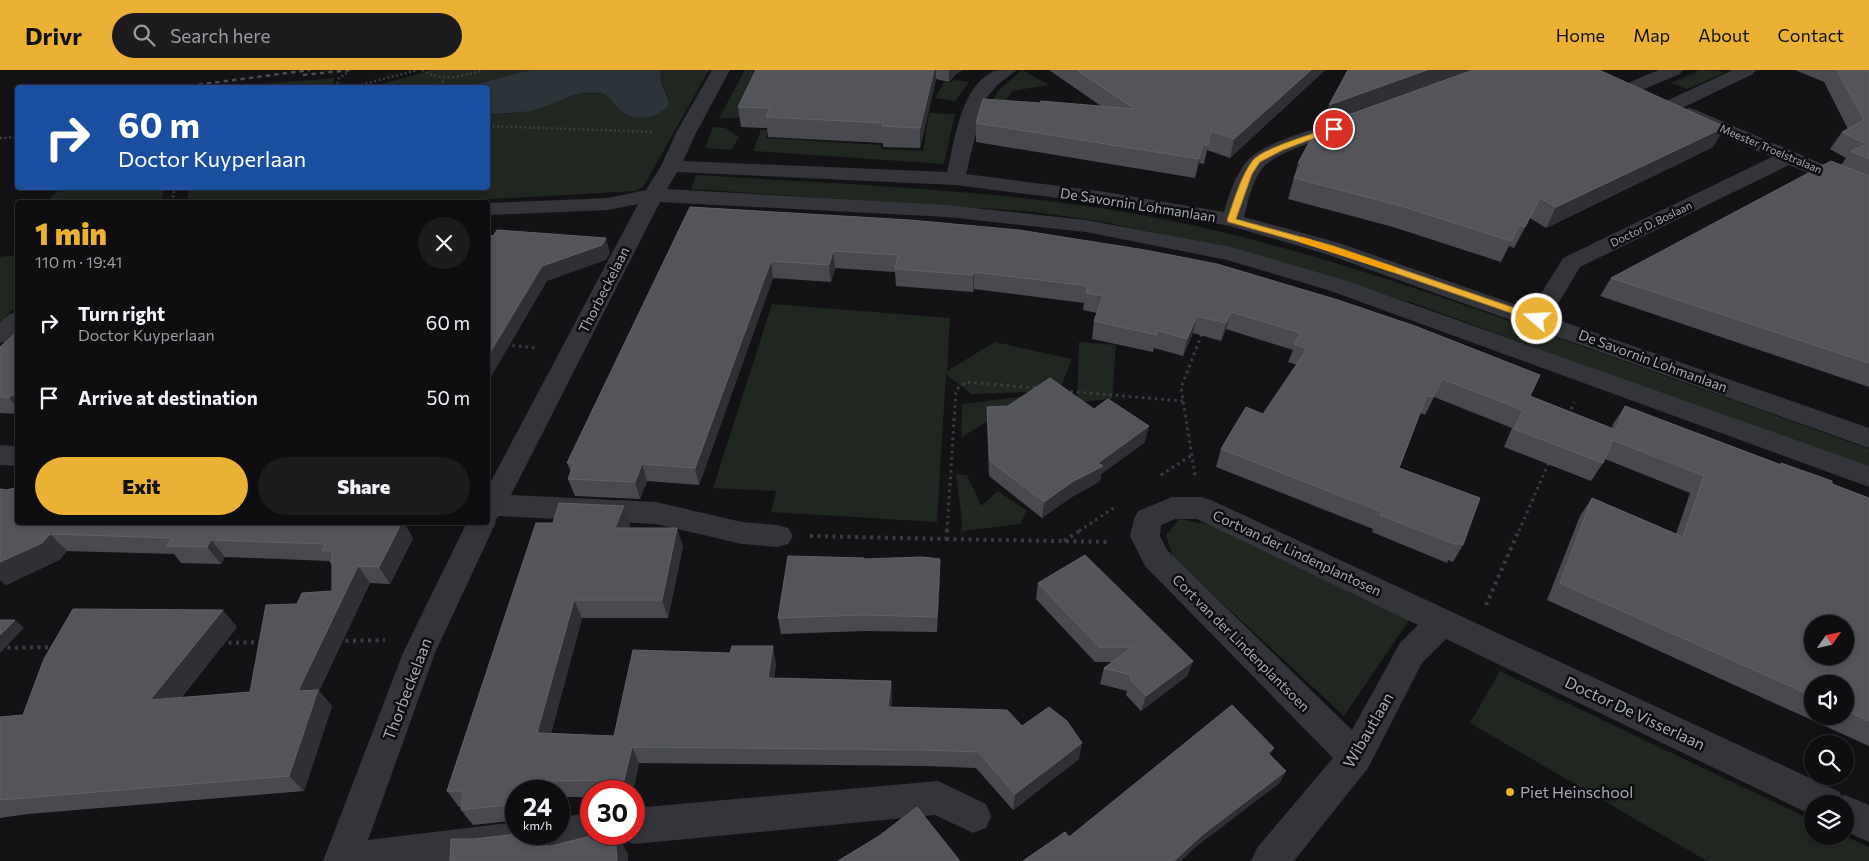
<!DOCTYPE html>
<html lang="en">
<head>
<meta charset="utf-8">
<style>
  :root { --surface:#0e0e10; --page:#1c1c1e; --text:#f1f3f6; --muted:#9b9c9f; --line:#2e2e30; --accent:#ebb135 }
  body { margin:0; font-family:Commissioner,sans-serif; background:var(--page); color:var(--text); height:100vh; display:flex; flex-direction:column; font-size:19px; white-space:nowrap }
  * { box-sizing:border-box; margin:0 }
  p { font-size:16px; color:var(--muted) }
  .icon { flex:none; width:28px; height:28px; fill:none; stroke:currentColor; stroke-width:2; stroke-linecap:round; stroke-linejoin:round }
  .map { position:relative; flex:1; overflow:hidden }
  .side { position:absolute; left:15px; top:130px; width:475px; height:325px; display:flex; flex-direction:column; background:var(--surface); border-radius:5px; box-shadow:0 2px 8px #0003,0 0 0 1px var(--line) }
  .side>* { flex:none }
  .hud { position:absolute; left:15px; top:15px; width:475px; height:105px; border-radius:5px; box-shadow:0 2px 8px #0003,0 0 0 1px var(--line); background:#1a4fa0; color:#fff; overflow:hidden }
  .needle { width:32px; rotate:56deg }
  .tools { position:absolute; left:1804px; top:545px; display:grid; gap:10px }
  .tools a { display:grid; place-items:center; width:50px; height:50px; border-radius:50%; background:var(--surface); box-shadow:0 2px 8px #0003,0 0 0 1px var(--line); font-size:25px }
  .speed { position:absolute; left:505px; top:710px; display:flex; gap:10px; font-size:25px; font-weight:700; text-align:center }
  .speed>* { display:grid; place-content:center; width:65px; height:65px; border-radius:50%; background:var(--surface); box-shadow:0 2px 8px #0003,0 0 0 1px var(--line); line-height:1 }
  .speed small { font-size:12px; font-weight:400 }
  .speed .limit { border:8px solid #d22; background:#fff; color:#111 }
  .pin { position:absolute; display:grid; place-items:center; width:42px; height:42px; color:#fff; margin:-21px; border:2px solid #fff; border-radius:50%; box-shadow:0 1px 5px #0007 }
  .me { position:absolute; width:55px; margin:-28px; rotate:289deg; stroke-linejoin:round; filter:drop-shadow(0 0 4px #0008) }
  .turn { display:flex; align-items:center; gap:18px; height:105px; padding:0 20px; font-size:22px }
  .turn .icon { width:65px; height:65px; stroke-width:2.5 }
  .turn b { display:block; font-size:35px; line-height:42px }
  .round { display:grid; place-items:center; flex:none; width:52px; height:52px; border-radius:26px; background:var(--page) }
  .head { display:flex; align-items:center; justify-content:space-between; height:85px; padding:0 20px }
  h1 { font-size:30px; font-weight:800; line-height:38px; color:var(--accent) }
  .action { display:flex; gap:10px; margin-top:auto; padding:10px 20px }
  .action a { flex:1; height:58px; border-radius:30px; background:var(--accent); color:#111; font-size:20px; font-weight:800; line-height:58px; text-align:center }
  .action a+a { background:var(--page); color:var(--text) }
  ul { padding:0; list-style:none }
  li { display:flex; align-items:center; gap:15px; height:75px; padding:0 20px }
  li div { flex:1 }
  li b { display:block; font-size:19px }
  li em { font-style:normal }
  header { display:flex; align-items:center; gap:30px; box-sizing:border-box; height:70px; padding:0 25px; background:var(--accent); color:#111 }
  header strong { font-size:24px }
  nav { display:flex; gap:28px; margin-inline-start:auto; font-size:18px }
  .search { width:350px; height:45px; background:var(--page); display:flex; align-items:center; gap:12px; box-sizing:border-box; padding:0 18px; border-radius:28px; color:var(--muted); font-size:19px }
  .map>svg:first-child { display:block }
</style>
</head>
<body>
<header>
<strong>Drivr</strong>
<div class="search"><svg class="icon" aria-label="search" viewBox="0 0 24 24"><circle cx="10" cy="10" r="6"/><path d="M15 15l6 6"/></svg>Search here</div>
<nav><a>Home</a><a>Map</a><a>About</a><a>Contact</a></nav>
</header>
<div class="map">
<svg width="1869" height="791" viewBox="0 0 1869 791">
  <rect width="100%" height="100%" fill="#131315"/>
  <path fill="#202720" d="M 432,0 L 531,0 L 464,17 L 367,18 Z
    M 662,0 L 709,0 L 643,117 L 635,121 L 441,132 L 187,132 L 189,118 L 488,118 L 488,43 C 500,45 518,43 531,40 C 555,35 600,6 617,37 L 669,28 L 660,11 Z
    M 745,0 L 763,0 L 738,48 L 719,48 Z
    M 1022,0 L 1049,15 L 1012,21 L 1000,40 L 988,38 L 999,20 Z
    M 1700,0 L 1726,2 L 1687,19 L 1671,13 Z
    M 335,8 L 333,15 L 322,17 L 224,17 Z
    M 954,10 L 969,12 L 955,31 L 935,28 L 944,12 L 950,13 Z
    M 929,43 L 955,44 L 944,94 L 753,81 L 761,60 L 768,60 L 766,68 L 881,75 L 881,79 L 923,81 Z
    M 713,57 L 725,58 L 739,67 L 731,80 L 705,78 Z
    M 696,105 C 852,115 1009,119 1163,149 C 1280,172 1395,211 1507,250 C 1628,292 1749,336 1869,379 L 1869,400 L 1416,234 L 1241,181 L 1099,151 L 1027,141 L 691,119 Z
    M 61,118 L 164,118 L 161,132 L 47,132 Z
    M 17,185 L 17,236 L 0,252 L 0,187 Z
    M 772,234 L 950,248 L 947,301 L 995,272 L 1072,289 L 1059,321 L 971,324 L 946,304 L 937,452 L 771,442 L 776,421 L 713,418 Z
    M 1079,272 L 1116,275 L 1112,329 L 1077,332 Z
    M 1027,326 L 961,368 L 962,334 Z
    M 956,404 L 967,405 L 981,436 L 998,421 L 1027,441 L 1020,454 L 961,461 L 962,450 Z
    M 1179,449 L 1215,456 L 1410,549 L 1344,646 L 1173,487 L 1166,465 Z
    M 1500,601 L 1812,750 L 1812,766 L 1845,766 L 1869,777 L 1869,791 L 1707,791 L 1470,653 Z"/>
  <path fill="#2c343a" d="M 531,0 L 662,0 C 656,16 670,21 668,36 C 654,50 631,53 617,37 C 611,30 609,25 599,23 C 575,19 552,37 529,41 C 517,43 503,43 491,44 L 488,43 L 488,18 L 464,17 Z"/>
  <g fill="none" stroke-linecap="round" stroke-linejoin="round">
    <path stroke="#3a3c41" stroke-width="2.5" stroke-dasharray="2 2.5" stroke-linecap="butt" d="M 422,0 C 443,12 461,7 483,0
      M 336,18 L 339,8 L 347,3
      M 348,18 L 418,0
      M 435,18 L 445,10
      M 488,56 L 652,62
      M 0,68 L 18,67
      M 173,132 L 174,118"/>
    <path stroke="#3a3c41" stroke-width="3" stroke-dasharray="2.5 4" stroke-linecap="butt" d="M 506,275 L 537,278
      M 1064,321 L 1183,331
      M 1569,345 L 1574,332
      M 1161,405 L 1192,385
      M 1195,405 L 1181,318 L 1202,263
      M 947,461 L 956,320 L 966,312 L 1038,318
      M 1079,461 L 1115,437
      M 1519,461 L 1549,392"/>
    <path stroke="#3a3c41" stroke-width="4" stroke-dasharray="3 4.5" stroke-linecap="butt" d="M 810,466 L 946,469 L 947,460
      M 946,469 L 1110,472
      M 1064,471 L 1081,460
      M 1486,535 L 1519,460
      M 338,571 L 385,570
      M 221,573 L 262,572
      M 0,578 L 55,577"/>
    <path fill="#34353a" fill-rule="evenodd" d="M 712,0 L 730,0 L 696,63 L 683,91 L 947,102 C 955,70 960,17 994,1 C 1000,0 1010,0 1017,0 L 997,15 L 984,31 L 966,104 L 1099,121 L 1224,142 C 1229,124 1235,105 1248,90 C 1264,72 1316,59 1339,51 L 1346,49 L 1353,51 L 1356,55 L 1353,59 C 1331,67 1274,81 1261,100 C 1252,113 1248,131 1244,147 L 1339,173 L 1531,240 L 1563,188 L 1772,87 L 1682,48 L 1680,44 L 1682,40 L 1689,38 L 1696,40 L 1869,114 L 1869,128 L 1789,95 L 1580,197 L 1550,247 L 1869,358 L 1869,378 L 1323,183 L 1230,156 L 1099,133 L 955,115 L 677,102 L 667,119 L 947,135 L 1086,150 L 1231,177 L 1344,210 L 1869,396 L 1869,417 L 1328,220 L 1227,190 L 1086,162 L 947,147 L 660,132 L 511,425 L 656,432 L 742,452 L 778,455 L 788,458 L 793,466 L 788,474 L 778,477 L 742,474 L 656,454 L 499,446 L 495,450 L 496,452 L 435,583 L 368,770 L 516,752 L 516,764 L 559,764 L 559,747 L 591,743 L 591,764 L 608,764 L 604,774 L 591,779 L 493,791 L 323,791 L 403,583 L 467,452 L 488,452 L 488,417 L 638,134 L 608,140 L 488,145 L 488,133 L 608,128 L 646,120 L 661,96 L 676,63 Z
      M 1659,0 L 1683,0 L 1680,4 L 1637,22 L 1631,23 L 1625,22 L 1622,18 L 1625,14 Z
      M 1733,0 L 1756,0 L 1753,4 L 1678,40 L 1671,42 L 1664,40 L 1662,36 L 1664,32 Z
      M 18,242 L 18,262 L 9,271 L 0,273 L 0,252 L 10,244 Z
      M 0,375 L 18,376 L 18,396 L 0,395 Z
      M 1172,427 L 1201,427 L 1211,430 L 1840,722 L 1841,726 L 1845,725 L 1869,735 L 1869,772 L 1845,761 L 1845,734 L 1812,734 L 1812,745 L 1446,569 L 1422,593 L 1368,698 L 1294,791 L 1251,791 L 1257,778 L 1333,688 L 1145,496 L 1130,466 L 1134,449 L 1138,441 ZM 1175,449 L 1197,449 L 1418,555 L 1400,573 L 1352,660 L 1167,480 L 1160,466 L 1161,455 Z
      M 938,711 L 986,734 L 991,746 L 986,758 L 973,763 L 935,745 L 634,774 L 621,768 L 619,764 L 634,764 L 634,738 Z"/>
    <path stroke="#4b4d53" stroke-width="2.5" stroke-dasharray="4.5 4" stroke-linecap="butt" d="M 303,5 L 350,0
      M 173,18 L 310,0"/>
  </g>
  <path fill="#494a50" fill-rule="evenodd" d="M 756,0 L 962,0 L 955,5 L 949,12 L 936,9 L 920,78 L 883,77 L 883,73 L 768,67 L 767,58 L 741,57 L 738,37 Z
    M 1049,0 L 1325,0 L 1230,88 L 1207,80 L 1204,94 L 1199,93 L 1195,108 L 976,72 L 976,53 L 1040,33 L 1101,36 Z
    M 1795,0 L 1869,0 L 1869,317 L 1600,226 L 1611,208 L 1841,95 L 1846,88 L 1830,79 L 1842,62 L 1848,59 L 1824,12 Z
    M 1329,35 L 1713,77 L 1546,158 L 1530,148 L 1514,178 L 1509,176 L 1501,192 L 1393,157 L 1288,129 L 1298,93 L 1323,54 Z
    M 690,137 L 910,150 L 1530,326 L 1612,358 L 1613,354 L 1625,336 L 1780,394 L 1781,393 L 1832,414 L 1869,428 L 1869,676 L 1547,530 L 1580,446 L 1592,428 L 1676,464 L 1690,423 L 1605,389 L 1603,393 L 1591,411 L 1504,377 L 1512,358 L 1434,327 L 1425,345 L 1420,343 L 1399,398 L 1463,475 L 1453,492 L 1448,490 L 1447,493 L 1372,462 L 1373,459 L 1216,397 L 1221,379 L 1263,344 L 1297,295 L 1288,292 L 1293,280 L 1226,259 L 1221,271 L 1193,263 L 1183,286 L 1154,278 L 1153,282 L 1092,269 L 1094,251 L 1097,243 L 1083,240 L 1084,233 L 974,219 L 973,222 L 896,216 L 895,202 L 835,198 L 831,212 L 773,208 L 699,415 L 647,411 L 640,429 L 575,426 L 568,409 L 571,402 L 567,393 ZM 1812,614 L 1845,614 L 1845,646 L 1812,646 Z
    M 18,261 L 18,344 L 0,343 L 0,277 Z
    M 987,337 L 1094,339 L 1145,372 L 1101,404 L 1100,411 L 1070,428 L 1042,448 L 989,406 L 987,353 Z
    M 0,419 L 413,468 L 390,514 L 370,513 L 319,621 L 332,636 L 304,721 L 28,744 L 0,748 L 0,647 L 23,645 L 237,557 L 181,628 L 250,622 L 297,534 L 332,521 L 332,495 L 329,491 L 225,487 L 221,494 L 181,493 L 174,484 L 67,481 L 59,490 L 6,515 L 0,510 Z
    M 536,453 L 630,455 L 629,458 L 683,476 L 668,548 L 582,548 L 551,663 L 614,666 L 776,594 L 774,608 L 891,611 L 892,628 L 891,637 L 1022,656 L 1079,689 L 1013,740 L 976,698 L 926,696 L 639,693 L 633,721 L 591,721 L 591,727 L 561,727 L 562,745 L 559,746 L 559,721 L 516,721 L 516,760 L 510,751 L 473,755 L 461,740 L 462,737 L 459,737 L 447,721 Z
    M 865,489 L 940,506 L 937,562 L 865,561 L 781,564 L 778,548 Z
    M 1038,513 L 1193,591 L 1187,606 L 1141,641 L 1126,625 L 1127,621 L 1100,614 L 1104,598 L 1112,592 L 1095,592 L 1036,529 Z"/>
  <path fill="#2f3034" d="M 934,0 L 936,0 L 936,9 L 920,78 L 920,58 Z
    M 949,0 L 962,0 L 955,5 L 949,12 Z
    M 1311,0 L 1325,0 L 1230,88 L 1234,69 Z
    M 1427,0 L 1474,0 L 1323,55 L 1329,35 Z
    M 1725,57 L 1713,77 L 1546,158 L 1556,137 Z
    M 1203,74 L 1199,93 L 1195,108 L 1199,89 Z
    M 1519,155 L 1509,176 L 1501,192 L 1511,171 Z
    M 606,168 L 610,183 L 606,190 L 547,211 L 488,312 L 488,286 L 542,196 Z
    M 833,181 L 835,198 L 831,212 L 829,195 Z
    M 771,191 L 773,208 L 699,415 L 695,398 Z
    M 974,202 L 974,219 L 973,222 L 973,205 Z
    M 1231,242 L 1226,259 L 1221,271 L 1226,253 Z
    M 1197,246 L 1193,263 L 1183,286 L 1187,269 Z
    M 12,325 L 18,332 L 18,338 L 9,328 Z
    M 1149,356 L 1145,372 L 1101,404 L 1100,411 L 1070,428 L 1042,448 L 1044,432 Z
    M 642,394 L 647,411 L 640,429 L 635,412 Z
    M 624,436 L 630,455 L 621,476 L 615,458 Z
    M 402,452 L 404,452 L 413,468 L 390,514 L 379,497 Z
    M 677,458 L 683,476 L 668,548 L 662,530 Z
    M 50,464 L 67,481 L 59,490 L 6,515 L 0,510 L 0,492 Z
    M 211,470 L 225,487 L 221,494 L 207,477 Z
    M 940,489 L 940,506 L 937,562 L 937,547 Z
    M 358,496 L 370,513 L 319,621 L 332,636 L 304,721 L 289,706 L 298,621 Z
    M 574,530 L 582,548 L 547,679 L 537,663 Z
    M 223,540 L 237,557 L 166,646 L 150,630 Z
    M 15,550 L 24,558 L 0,583 L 0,565 Z
    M 773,576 L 776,594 L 771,625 L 768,608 Z
    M 1193,591 L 1187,606 L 1141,641 L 1146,626 Z
    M 891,611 L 892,628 L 890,654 L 888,637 Z
    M 1082,673 L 1079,689 L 1013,740 L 1015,724 Z
    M 632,677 L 639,693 L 633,721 L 630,721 L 624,710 Z
    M 1274,678 L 1268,690 L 1268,683 Z
    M 1286,701 L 1280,713 L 1197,776 L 1181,791 L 1174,791 L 1202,765 Z
    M 552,711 L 558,721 L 552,721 Z
    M 559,723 L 561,727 L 562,745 L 559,746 Z
    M 547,764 L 549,764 L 562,784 L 547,777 Z
    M 615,764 L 617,764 L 628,784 L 628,791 L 617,791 Z"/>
  <path fill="#53555b" stroke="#606269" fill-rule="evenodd" d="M 756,0 L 934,0 L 920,58 L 882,56 L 883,53 L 766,47 L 770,38 L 738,37 Z
    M 1077,0 L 1311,0 L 1234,69 L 1211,61 L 1208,75 L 1203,74 L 1199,89 L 976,53 L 983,29 L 1040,33 L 1041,31 L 1135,39 Z
    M 1348,0 L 1427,0 L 1329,35 Z
    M 1473,0 L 1599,0 L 1725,57 L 1556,137 L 1540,128 L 1525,157 L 1519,155 L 1511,171 L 1401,136 L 1294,108 L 1302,94 L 1298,93 L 1318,56 Z
    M 1837,0 L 1869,0 L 1869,89 L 1851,81 L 1866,74 L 1842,62 L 1864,50 Z
    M 1831,91 L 1869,106 L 1869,293 L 1611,208 Z
    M 690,137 L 910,150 L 1019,160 L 1145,180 L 1217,194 L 1338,230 L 1415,256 L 1540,305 L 1530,326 L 1616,360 L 1625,336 L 1781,395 L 1781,393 L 1832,411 L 1832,414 L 1869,428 L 1869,651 L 1845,640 L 1845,614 L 1812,614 L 1812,626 L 1560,513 L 1592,428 L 1683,467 L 1704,406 L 1613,370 L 1603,393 L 1514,359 L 1523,340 L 1442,309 L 1433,327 L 1427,325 L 1399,398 L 1480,428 L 1463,475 L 1458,473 L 1457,475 L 1380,445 L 1382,442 L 1221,379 L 1246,337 L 1263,344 L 1307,279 L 1294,274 L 1301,263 L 1231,242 L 1226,253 L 1197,246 L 1187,269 L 1156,260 L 1157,265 L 1094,251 L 1103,226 L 1086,223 L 1088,216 L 974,202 L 973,205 L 895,199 L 898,185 L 833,181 L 829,195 L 771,191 L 695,398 L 642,394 L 635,412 L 568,409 L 574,393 L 567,393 ZM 1812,554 L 1845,554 L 1845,586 L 1812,586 Z
    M 497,160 L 606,168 L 602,175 L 542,196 L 488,286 L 488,165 L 493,166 Z
    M 18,261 L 18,326 L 12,325 L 9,328 L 0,327 L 0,277 Z
    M 1050,308 L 1094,339 L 1108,329 L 1149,356 L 1098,393 L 1103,396 L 1072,412 L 1044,432 L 990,391 L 987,337 L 1008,336 Z
    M 14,418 L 18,418 L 18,452 L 402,452 L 379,497 L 358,496 L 298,621 L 318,620 L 289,706 L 0,730 L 0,647 L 23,645 L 44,589 L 73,539 L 223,540 L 150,630 L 250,622 L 266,535 L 297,534 L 302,523 L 332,521 L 332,481 L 322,481 L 325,474 L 211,470 L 207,477 L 167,476 L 172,468 L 50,464 L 42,473 L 0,492 L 0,419 L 7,420 Z
    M 559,433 L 624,436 L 615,458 L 677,458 L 662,530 L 574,530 L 537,663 L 614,666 L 633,580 L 730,583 L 732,576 L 773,576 L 768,608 L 891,611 L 888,637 L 1007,640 L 1022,656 L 1049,637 L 1067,651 L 1082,673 L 1015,724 L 978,682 L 926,680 L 632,677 L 624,710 L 552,711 L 552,721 L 516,721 L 516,747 L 507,747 L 507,736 L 505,735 L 461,740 L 463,721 L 447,721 L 536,453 L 553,453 Z
    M 1085,485 L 1193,591 L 1146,626 L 1130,609 L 1131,605 L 1104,598 L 1133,577 L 1099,577 L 1038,513 Z
    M 788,486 L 864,488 L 864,489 L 922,487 L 940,489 L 937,547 L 864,545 L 778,548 Z
    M 0,550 L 15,550 L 0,565 Z
    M 1232,635 L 1274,678 L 1268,683 L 1286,701 L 1202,765 L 1174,791 L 1023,791 L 1065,762 L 1069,767 Z
    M 917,737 L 960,791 L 838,791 L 879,766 Z
    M 516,764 L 547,764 L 547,777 L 599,764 L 615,764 L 617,791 L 450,791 L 451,769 L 475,769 Z"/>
  <path fill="#ebb135" stroke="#997322" d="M 1331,57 L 1338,59 L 1283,80 L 1260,92 L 1252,104 L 1236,149 L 1334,176 L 1541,247 L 1541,251 L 1534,251 L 1328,180 L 1228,152 L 1227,150 C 1234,131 1240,107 1253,90 C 1265,77 1314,64 1331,57 Z"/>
  <path fill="#f59e0b" d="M 1303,167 L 1395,197 L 1397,199 L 1392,202 L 1389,201 L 1299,172 L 1299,168 Z"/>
  <circle fill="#ebb135" stroke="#0e0e10" stroke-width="2" cx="1510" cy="722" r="5"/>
  <g text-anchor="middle" stroke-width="5" stroke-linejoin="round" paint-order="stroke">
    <g font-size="11" fill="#a5aab5" stroke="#0e0e10">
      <text transform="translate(1771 79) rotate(23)" y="4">Meester Troelstralaan</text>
      <text transform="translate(1651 154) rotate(-26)" y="4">Doctor D. Boslaan</text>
    </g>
    <g font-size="14" fill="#a5aab5" stroke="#0e0e10">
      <text transform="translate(1138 135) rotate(9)" y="5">De Savornin Lohmanlaan</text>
      <text transform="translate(604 220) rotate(-63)" y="5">Thorbeckelaan</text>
      <text transform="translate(1653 291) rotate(20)" y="5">De Savornin Lohmanlaan</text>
      <text transform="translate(1297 483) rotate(25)" y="5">Cortvan der Lindenplantosen</text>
      <text transform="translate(1241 573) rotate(45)" y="5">Cort van der Lindenplantsoen</text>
    </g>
    <g font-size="16" fill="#a5aab5" stroke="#0e0e10">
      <text transform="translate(407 619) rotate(-69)" y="6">Thorbeckelaan</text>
      <text transform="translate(1635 643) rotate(25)" y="6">Doctor De Visserlaan</text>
      <text transform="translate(1368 660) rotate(-60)" y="6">Wibautlaan</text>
    </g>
    <g font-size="16" fill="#a5aab5" stroke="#0e0e10" text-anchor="start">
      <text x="1520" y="728">Piet Heinschool</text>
    </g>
  </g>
</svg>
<div class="tools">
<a><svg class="needle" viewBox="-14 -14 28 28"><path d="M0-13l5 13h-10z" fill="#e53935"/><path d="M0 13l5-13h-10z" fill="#9b9c9f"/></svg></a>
<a><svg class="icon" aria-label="sound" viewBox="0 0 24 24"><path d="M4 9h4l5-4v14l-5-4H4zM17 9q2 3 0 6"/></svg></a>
<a><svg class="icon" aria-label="search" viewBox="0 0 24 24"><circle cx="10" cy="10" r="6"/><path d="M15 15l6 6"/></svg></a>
<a><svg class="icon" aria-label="layers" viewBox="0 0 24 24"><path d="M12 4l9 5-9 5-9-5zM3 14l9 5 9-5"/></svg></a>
</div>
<div class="speed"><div>24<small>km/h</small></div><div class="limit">30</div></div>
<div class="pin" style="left:1334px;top:59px;background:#d93025"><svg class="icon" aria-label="arrive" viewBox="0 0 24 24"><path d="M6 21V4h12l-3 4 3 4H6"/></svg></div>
<svg class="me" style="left:1537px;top:249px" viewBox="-20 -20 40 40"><circle r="17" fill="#ebb135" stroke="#fff" stroke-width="3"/><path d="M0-11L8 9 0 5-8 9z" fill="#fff"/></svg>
<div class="hud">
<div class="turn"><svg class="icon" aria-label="right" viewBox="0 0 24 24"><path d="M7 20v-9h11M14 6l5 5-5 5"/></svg><div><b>60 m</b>Doctor Kuyperlaan</div></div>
</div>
<section class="side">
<div class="head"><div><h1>1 min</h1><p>110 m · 19:41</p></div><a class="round"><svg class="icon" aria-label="close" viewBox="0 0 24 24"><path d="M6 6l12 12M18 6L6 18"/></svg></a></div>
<ul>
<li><svg class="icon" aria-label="right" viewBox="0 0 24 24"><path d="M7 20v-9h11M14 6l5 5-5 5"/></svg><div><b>Turn right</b><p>Doctor Kuyperlaan</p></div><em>60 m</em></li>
<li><svg class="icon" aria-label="arrive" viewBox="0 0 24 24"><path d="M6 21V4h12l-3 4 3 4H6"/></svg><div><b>Arrive at destination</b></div><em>50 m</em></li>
</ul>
<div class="action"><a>Exit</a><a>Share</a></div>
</section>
</div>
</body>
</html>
